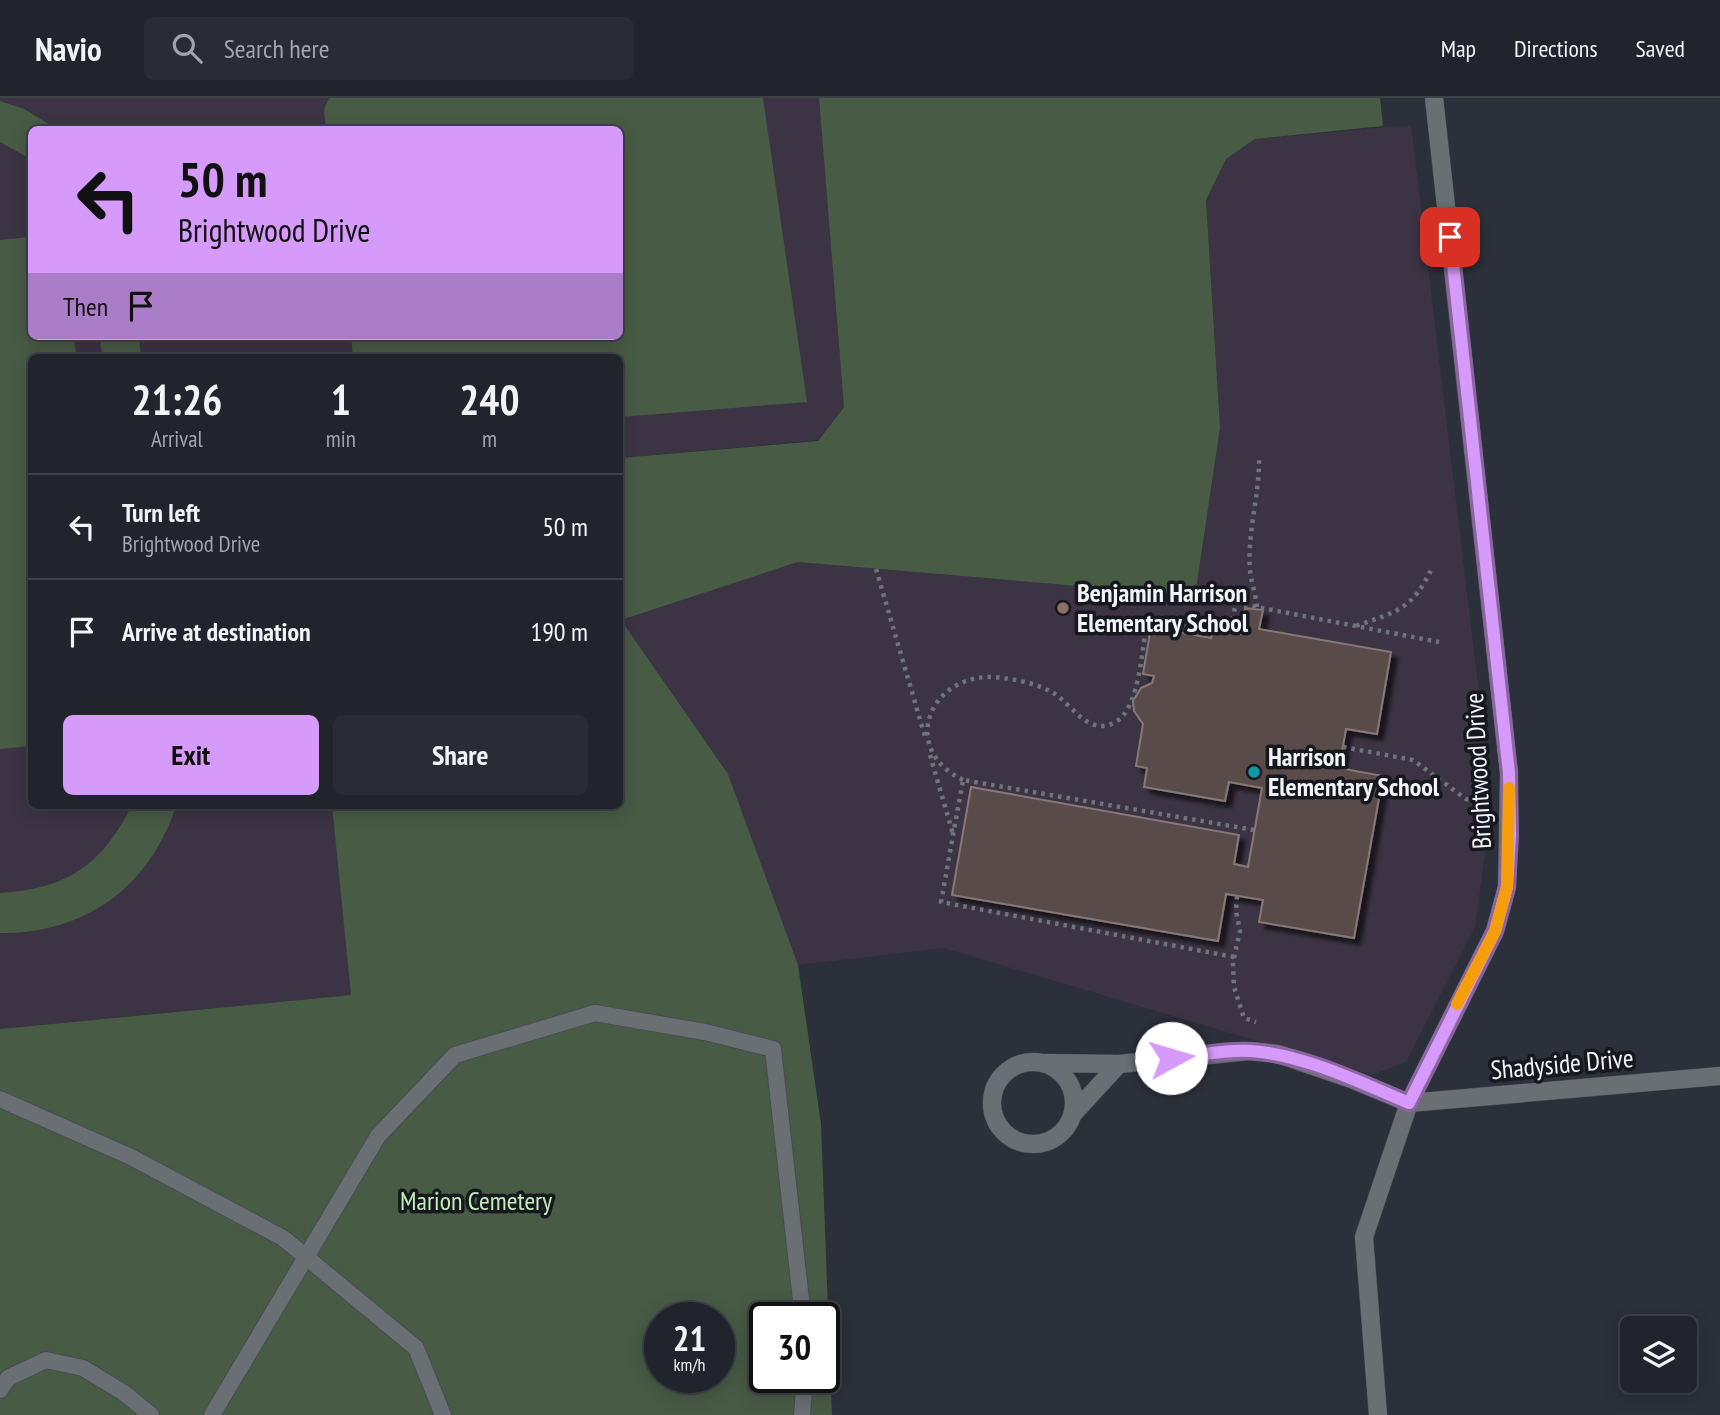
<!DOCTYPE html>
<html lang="en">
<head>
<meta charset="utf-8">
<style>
  :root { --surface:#21242c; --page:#292c34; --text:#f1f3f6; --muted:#a2a4a9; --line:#3e4148; --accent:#d69bfa }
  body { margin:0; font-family:"PT Sans Narrow",sans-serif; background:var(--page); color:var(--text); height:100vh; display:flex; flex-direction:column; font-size:26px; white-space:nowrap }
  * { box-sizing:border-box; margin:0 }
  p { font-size:23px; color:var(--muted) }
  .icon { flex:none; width:38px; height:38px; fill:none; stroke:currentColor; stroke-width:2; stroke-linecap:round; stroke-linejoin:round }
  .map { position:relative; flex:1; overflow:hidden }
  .details { position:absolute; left:28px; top:256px; width:595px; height:455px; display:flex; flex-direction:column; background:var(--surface); border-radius:10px; box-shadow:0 4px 18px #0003,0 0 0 2px var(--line) }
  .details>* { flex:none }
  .hud { position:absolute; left:28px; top:28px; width:595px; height:214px; border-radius:10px; box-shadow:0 4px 18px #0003,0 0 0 2px var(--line); background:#d69bfa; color:#111; overflow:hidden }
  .controls { position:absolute; left:1620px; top:1218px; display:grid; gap:14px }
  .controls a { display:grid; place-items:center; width:77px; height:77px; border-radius:10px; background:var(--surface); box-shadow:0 4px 18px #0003,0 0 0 2px var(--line); font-size:35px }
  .speed { position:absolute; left:644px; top:1204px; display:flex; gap:14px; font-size:35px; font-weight:700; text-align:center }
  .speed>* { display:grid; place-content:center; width:91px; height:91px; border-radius:50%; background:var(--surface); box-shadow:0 4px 18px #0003,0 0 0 2px var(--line); line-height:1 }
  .speed small { font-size:18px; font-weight:400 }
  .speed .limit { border:4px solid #111; border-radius:10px; background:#fff; color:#111 }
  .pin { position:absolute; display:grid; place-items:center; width:60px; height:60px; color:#fff; margin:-30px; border-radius:14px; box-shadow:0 4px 10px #0006 }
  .me { position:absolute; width:77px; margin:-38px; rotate:84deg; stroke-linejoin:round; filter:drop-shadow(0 0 5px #0008) }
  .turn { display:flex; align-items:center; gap:24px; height:147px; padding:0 35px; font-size:32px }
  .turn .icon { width:91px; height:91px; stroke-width:2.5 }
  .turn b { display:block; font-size:49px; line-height:60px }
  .then { display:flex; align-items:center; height:66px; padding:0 35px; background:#0003; gap:14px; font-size:26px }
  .eta { display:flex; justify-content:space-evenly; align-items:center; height:119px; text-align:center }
  .eta b { font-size:42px; font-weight:700; line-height:49px }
  .action { display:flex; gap:14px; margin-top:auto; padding:14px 35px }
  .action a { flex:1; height:80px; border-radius:10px; background:var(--accent); color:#111; font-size:28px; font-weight:700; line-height:80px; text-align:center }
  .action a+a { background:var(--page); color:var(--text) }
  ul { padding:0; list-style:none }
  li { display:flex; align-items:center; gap:21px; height:105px; padding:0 35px; border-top:2px solid var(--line) }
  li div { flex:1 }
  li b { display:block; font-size:26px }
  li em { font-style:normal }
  header { display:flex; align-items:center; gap:42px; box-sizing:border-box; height:98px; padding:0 35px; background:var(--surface); border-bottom:2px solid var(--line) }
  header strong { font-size:33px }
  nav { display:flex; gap:38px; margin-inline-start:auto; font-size:24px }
  .search { width:490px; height:63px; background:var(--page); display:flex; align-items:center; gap:18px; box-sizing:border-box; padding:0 24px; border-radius:10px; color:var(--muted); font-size:26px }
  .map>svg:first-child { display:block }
</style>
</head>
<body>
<header>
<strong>Navio</strong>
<div class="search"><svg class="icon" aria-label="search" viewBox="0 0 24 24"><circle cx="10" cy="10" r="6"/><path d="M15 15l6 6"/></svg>Search here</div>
<nav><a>Map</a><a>Directions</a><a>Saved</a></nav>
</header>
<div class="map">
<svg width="1720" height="1317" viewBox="0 0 1720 1317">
  <defs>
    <filter id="shadow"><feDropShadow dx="6" dy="6" stdDeviation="2" flood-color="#0009"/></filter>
  </defs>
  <rect width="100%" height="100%" fill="#2c303a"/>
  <path fill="#3c3444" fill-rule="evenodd" d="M 0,0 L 819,0 L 844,309 L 818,342 L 620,360 L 620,259 L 32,259 L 32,707 L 332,707 L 352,897 L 0,931 ZM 32,32 L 620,32 L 620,238 L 32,238 Z
    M 1411,27 L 1492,704 L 1475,829 L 1406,964 L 1372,977 L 944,850 L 798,867 L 728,676 L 621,522 L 798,464 L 1195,498 L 1220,330 L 1206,102 L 1226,61 L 1255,41 Z"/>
  <path fill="#485b45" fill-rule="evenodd" d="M 329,0 L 763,0 L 807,304 L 620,319 L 620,259 L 353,259 L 351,238 L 620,238 L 620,32 L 326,31 L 324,12 Z
    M 819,0 L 1380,0 L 1383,28 L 1255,41 L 1226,61 L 1206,102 L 1220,330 L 1195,498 L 798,464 L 621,522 L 728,676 L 798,867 L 821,1026 L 832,1317 L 0,1317 L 0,931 L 351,897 L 332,707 L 620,707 L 620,360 L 818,343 L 844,309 ZM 660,1220 L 719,1220 L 719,1279 L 660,1279 ZM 765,1220 L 824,1220 L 824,1279 L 765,1279 Z
    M 0,3 L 24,11 L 57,31 L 32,32 L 31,61 L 0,44 Z
    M 31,139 L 32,238 L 74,238 L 76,259 L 32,259 L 31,648 L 0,651 L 0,142 Z
    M 100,238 L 139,238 L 141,259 L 102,259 Z
    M 132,707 L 176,707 C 172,723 164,738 156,752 C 122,808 65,836 0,835 L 0,795 C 67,791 102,767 132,707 Z"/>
  <path fill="#594c4a" stroke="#877876" stroke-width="2" filter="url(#shadow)" d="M 1245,510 L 1263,512 L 1259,531 L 1391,554 L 1377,636 L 1346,631 L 1339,670 L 1383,678 L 1354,840 L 1259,824 L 1263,802 L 1226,796 L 1218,843 L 952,797 L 971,689 L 1239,737 L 1234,766 L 1248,769 L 1262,690 L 1229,684 L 1225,703 L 1144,689 L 1147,670 L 1136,668 L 1143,626 L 1134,613 L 1133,603 L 1141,590 L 1152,585 L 1154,578 L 1143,576 L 1151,529 L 1211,540 L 1213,532 L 1241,536 Z"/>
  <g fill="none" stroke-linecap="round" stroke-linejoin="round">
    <defs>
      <path id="lane" d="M 0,1001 L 131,1059 L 283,1140 L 416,1250 L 443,1317
        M 0,1292 L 8,1280 L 46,1262 L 83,1270 L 124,1295 L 151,1317
        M 212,1317 L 378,1038 L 455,957 L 595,915 L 705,934 L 773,951 L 803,1220
        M 802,1317 L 805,1279"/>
      <path id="street" d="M992 1005a41 41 0 1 1 82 0a41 41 0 1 1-82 0Z
        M 1045,965 L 1119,966 L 1249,953 L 1278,956 L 1351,981 L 1409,1005 L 1720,978
        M 1073,1016 L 1119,966
        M 1378,1317 L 1364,1139 L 1409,1005 L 1495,833 L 1507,789 L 1509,675 L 1434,0"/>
    </defs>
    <use href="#lane" stroke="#484b55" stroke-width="18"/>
    <use href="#street" stroke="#484b55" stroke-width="19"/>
    <path stroke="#6f737c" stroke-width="4.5" stroke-dasharray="3.5 5" stroke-linecap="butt" d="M 876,471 L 926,642
      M 1257,509 C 1256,496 1251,484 1250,472 C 1247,434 1260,396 1259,358
      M 1356,528 C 1398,513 1412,512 1432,470
      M 1343,649 L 1413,662 L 1466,701 L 1482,704
      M 930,657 L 953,736
      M 963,682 C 901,652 927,581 988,579 C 1007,579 1038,585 1055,596 C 1074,609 1090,640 1117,623 C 1140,608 1142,549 1147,523 L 1205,532 L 1207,523 L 1231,527 L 1236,505 L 1439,544
      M 1237,798 L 1236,813 L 1240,833 L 1233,864 L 1234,889 L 1244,920 L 1256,924
      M 1234,859 L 941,804 L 963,682 L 1254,732"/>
    <use href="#lane" stroke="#696f72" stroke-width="16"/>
    <use href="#street" stroke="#696f72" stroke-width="18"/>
  </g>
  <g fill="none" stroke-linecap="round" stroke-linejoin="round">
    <defs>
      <path id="route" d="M 1171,960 C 1197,958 1225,951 1251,953 C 1305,957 1359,984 1409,1005 L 1495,833 L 1507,789 L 1510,737 L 1509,675 L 1450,139"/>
    </defs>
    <use href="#route" stroke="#8b65a2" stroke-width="18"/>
    <use href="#route" stroke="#d69bfa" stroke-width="12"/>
    <path stroke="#f59e0b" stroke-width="12" d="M 1457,906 L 1495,833 L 1507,789 L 1509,690"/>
  </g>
  <circle fill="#8d6e63" stroke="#16181d" stroke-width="2.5" cx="1063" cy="510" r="7"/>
  <circle fill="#0f9aa8" stroke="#16181d" stroke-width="2.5" cx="1254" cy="674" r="7"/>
  <g text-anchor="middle" stroke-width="7" stroke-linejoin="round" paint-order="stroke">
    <g font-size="26" font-weight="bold" fill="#f1f4fb" stroke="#16181d" text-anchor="start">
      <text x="1077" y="504">Benjamin Harrison<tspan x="1077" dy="30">Elementary School</tspan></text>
      <text x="1268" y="668">Harrison<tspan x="1268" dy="30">Elementary School</tspan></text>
    </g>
    <g font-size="26" fill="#f1f4fb" stroke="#16181d">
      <text transform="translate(1478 673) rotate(-93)" y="9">Brightwood Drive</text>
      <text transform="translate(1562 966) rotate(-5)" y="9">Shadyside Drive</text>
    </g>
    <g font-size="26" fill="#c1ecbb" stroke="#16181d">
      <text x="476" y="1112">Marion Cemetery</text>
    </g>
  </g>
</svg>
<div class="controls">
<a><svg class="icon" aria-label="layers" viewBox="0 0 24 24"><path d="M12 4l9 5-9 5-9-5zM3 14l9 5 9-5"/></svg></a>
</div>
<div class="speed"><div>21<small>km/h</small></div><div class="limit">30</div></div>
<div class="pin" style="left:1450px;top:139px;background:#d93025"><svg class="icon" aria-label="arrive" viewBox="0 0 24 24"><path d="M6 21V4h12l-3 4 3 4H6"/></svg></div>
<svg class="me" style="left:1171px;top:960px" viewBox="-20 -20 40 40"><circle r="19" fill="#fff"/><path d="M0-13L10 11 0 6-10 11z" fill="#d69bfa"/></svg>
<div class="hud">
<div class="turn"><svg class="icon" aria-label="left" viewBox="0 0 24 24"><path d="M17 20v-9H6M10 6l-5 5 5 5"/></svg><div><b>50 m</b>Brightwood Drive</div></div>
<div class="then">Then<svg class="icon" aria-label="arrive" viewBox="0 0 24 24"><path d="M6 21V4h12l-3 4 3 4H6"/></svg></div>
</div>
<section class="details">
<div class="eta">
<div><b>21:26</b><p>Arrival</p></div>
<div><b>1</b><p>min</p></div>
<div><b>240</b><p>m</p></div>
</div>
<ul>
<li><svg class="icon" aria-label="left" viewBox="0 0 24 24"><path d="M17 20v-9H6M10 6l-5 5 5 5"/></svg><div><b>Turn left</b><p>Brightwood Drive</p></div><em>50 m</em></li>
<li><svg class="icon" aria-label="arrive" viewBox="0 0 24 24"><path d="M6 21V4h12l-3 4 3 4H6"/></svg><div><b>Arrive at destination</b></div><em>190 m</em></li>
</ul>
<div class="action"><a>Exit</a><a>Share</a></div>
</section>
</div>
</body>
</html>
